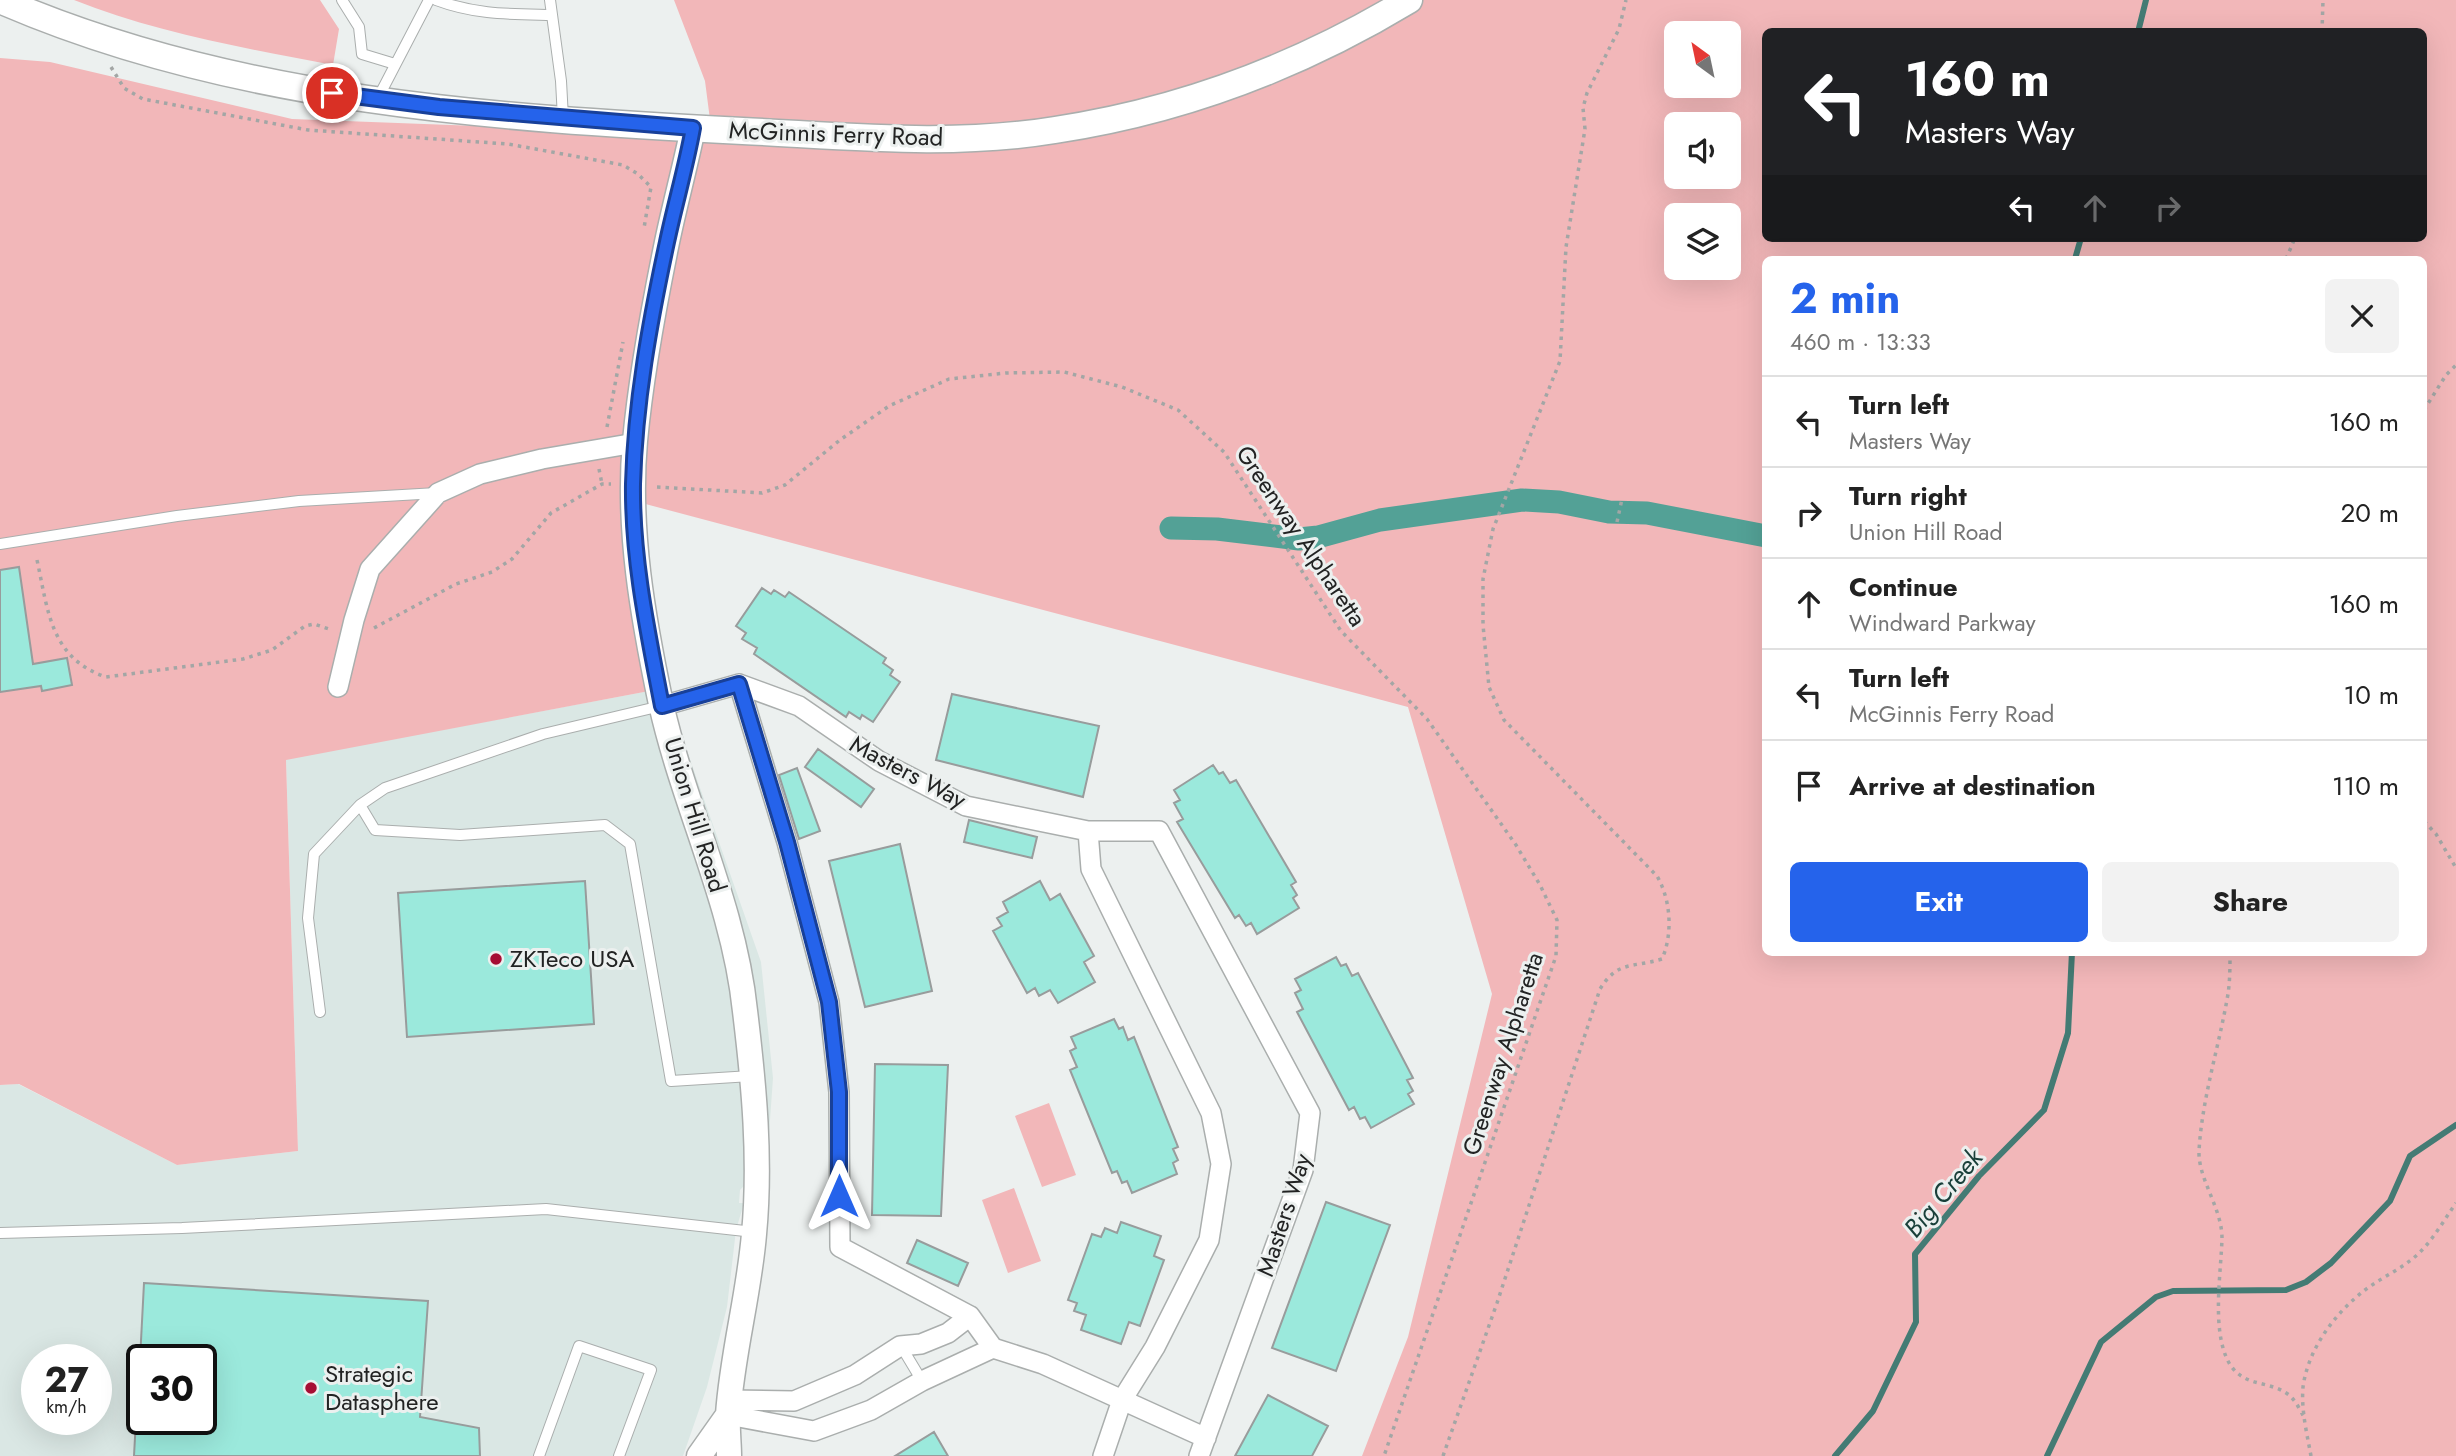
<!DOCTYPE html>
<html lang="en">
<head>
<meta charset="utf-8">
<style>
  :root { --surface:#fff; --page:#f2f2f2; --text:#222; --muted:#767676; --line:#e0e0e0; --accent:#2563eb }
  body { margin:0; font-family:Jost,sans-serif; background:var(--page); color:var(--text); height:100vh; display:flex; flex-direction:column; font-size:26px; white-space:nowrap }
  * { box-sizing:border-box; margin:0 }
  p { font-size:23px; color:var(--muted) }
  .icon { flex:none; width:38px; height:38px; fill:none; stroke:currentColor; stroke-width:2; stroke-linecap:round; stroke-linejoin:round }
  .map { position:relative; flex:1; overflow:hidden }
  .drawer { position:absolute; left:1762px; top:256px; width:665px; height:700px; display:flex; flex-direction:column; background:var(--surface); border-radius:10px; box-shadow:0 7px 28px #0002 }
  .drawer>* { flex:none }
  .banner { position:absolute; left:1762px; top:28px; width:665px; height:214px; border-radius:10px; box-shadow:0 7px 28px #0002; background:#202124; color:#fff; overflow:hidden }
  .needle { width:46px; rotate:327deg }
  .buttons { position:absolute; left:1664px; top:21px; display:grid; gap:14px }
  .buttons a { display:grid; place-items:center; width:77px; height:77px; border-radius:10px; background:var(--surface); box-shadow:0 7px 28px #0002; font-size:35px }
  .speed { position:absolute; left:21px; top:1344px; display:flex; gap:14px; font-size:35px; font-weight:700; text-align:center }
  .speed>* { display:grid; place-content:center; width:91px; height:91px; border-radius:50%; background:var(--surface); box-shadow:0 7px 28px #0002; line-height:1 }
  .speed small { font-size:18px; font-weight:400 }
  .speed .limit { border:4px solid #111; border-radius:10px; background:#fff; color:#111 }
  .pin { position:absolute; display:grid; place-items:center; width:60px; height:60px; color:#fff; margin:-30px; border:4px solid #fff; border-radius:50%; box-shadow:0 2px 7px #0007 }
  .me { position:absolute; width:77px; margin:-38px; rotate:0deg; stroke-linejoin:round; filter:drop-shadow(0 0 5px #0008) }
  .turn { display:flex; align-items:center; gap:24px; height:147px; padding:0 28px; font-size:32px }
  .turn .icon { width:91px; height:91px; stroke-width:2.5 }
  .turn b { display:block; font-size:49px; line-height:60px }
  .lanes { display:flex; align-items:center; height:66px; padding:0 28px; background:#0003; justify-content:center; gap:35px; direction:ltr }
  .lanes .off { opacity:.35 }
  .round { display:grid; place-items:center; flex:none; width:74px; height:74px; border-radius:10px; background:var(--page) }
  .summary { display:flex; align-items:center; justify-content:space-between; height:119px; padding:0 28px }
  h1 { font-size:42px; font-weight:700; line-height:52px; color:var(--accent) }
  .cta { display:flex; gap:14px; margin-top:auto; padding:14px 28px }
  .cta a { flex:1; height:80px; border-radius:10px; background:var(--accent); color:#fff; font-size:28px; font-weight:700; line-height:80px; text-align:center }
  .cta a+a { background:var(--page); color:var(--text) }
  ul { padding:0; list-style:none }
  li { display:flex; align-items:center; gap:21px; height:91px; padding:0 28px; border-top:2px solid var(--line) }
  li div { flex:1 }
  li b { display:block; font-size:26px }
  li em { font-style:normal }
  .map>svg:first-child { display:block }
</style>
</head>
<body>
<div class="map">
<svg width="2456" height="1456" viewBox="0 0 2456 1456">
  <rect width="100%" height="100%" fill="#ecf0ef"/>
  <path fill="#dae7e4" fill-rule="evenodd" d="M 665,688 L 761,962 L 773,1078 L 767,1162 L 740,1190 L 739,1203 L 744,1203 L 736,1230 L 727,1307 L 707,1387 L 683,1456 L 0,1456 L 0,1085 L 18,1084 L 177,1165 L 298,1151 L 286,759 ZM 37,1360 L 96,1360 L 96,1419 L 37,1419 ZM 142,1360 L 201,1360 L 201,1419 L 142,1419 Z"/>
  <path fill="#f2b7b9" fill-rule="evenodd" d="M 74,0 L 320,0 L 339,29 L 333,65 C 249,49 153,32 74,0 Z
    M 674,0 L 2456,0 L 2456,1456 L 1362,1456 L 1408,1337 L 1492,994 L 1408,707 L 638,502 L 665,688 L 286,760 L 298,1151 L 177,1165 L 19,1084 L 0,1085 L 0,58 L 50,62 L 292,119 L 712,135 L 705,81 ZM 1766,32 L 2424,32 L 2424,238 L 1766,238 ZM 1676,33 L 1729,33 L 1729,86 L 1676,86 ZM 1676,124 L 1729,124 L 1729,177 L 1676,177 ZM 1676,215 L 1729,215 L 1729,268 L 1676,268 ZM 1766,259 L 2424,259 L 2424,952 L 1766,952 Z
    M 1049,1103 L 1076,1175 L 1042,1187 L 1015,1116 Z
    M 1014,1188 L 1041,1261 L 1008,1273 L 982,1200 Z"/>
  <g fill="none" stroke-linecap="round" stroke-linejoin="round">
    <path stroke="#447b74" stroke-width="6" d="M 2138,32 L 2146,0
      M 2075,259 L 2081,238
      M 1835,1456 L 1873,1411 L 1916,1322 L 1915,1254 L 1979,1176 L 2044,1110 L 2068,1033 L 2072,952
      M 2047,1456 L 2101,1342 L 2156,1297 L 2173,1291 L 2286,1290 L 2306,1282 L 2331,1263 L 2390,1201 L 2410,1156 L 2456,1125"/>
    <path stroke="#53a196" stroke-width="23" d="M 1171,528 L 1217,529 L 1299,539 L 1318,537 L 1380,520 L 1522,500 L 1559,502 L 1609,512 L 1647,513 L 1766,536"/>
  </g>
  <path fill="#9be9dc" stroke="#989c9c" stroke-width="2" d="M 19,567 L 33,664 L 67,658 L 72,685 L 42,691 L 41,686 L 0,692 L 0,570 Z
    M 762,588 L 771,594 L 774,590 L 785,597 L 789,592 L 886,658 L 883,663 L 893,670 L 890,675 L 900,682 L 873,722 L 862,715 L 860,719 L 849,712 L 846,717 L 754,654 L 757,648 L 742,639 L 746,633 L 736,626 Z
    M 952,694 L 1099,726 L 1083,797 L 936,760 Z
    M 818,749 L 874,789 L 861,807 L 805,767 Z
    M 1213,765 L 1219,774 L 1223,772 L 1230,783 L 1236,780 L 1296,882 L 1291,885 L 1297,895 L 1293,898 L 1299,908 L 1257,934 L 1251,923 L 1246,926 L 1239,915 L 1235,918 L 1177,822 L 1183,819 L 1174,803 L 1180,800 L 1174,790 Z
    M 797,768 L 820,831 L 799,839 L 779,775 Z
    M 969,820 L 1037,837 L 1032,858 L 964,842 Z
    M 900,844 L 932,991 L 865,1007 L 829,861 Z
    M 585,881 L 594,1024 L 407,1037 L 398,893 Z
    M 1040,881 L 1050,900 L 1060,894 L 1094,956 L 1084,962 L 1095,982 L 1058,1003 L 1050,990 L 1039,996 L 1035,988 L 1027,993 L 993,931 L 1002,926 L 997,918 L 1008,912 L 1003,902 Z
    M 1336,957 L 1341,966 L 1346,964 L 1352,976 L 1358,973 L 1413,1078 L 1407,1080 L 1413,1091 L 1408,1094 L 1414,1104 L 1371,1128 L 1365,1117 L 1360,1119 L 1354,1107 L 1349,1110 L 1297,1012 L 1303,1009 L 1295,993 L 1301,990 L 1295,979 Z
    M 1114,1019 L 1119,1029 L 1123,1027 L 1128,1040 L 1134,1037 L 1178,1147 L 1173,1149 L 1178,1160 L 1173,1163 L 1177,1174 L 1132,1193 L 1127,1181 L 1122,1183 L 1117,1171 L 1112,1173 L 1070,1070 L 1077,1067 L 1070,1051 L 1076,1048 L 1071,1037 Z
    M 875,1064 L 948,1065 L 941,1216 L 872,1215 Z
    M 1326,1202 L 1390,1225 L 1336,1371 L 1272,1348 Z
    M 1121,1222 L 1161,1236 L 1154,1256 L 1164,1260 L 1140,1326 L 1129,1322 L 1121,1344 L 1081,1330 L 1086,1315 L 1074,1311 L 1077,1303 L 1068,1300 L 1092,1234 L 1101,1237 L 1105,1228 L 1117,1233 Z
    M 917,1240 L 968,1263 L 958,1286 L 907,1263 Z
    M 144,1283 L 428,1301 L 420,1417 L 479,1428 L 480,1456 L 134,1456 L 136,1419 L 201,1419 L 201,1360 L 140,1360 Z
    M 1268,1395 L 1328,1426 L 1312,1456 L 1235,1456 Z
    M 934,1432 L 948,1456 L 895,1456 Z"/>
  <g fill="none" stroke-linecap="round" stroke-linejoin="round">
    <defs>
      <path id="service" d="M 342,0 L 359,27 L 362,54 L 395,64
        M 436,0 C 476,15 510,14 552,15
        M 550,0 L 561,81 L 563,118
        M 378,98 L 429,0
        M 0,544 L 177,516 L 299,501 L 437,493
        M 661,706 L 543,734 L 385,788 L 360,805 L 375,830 L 460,835 L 605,825 L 630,844 L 671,1081 L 751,1076
        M 320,1012 L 308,918 L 314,854 L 360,805
        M 0,1233 L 182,1228 L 546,1209 L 754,1232
        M 901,1346 L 922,1381
        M 539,1456 L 579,1346 L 651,1370 L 619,1456"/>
      <path id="minor" d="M 739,684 L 787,842 L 829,1002 L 839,1092 L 840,1247 L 970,1316 L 993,1348 L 1043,1364 L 1206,1438
        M 338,687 L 354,620 L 370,569 L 438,493 L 480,474 L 542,459 L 635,443
        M 662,706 L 739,684 L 799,706 L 879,761 L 966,806 L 1088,831 L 1159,831 L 1310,1113 L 1303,1170 L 1199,1456
        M 1088,831 L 1091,869 L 1211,1113 L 1221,1164 L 1209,1240 L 1155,1347 L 1122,1400 L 1103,1456
        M 730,1400 L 794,1401 L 855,1375 L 900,1346 L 921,1344 L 948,1333 L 970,1316
        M 728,1415 L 814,1431 L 871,1410 L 922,1381 L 993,1348"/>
      <path id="tertiary" d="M 693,128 C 685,168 674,207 666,247 C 653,311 641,376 635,441 C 627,529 643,618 661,704 C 684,807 734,904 745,1011 C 754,1085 761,1160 754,1234 C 749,1295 732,1354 728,1415 C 727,1429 729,1443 729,1456
        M 699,1456 L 728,1415"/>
      <path id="secondary" d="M 0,0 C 232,101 493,118 743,131 C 847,136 952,147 1055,130 C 1181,111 1300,66 1409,0"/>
    </defs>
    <use href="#service" stroke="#aaaead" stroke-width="12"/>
    <use href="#minor" stroke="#aaaead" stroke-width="22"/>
    <use href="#tertiary" stroke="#aaaead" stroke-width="27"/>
    <use href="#secondary" stroke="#aaaead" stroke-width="29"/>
    <path stroke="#a3a6a5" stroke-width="3.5" stroke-dasharray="3.5 5" stroke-linecap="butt" d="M 2322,32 L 2323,0
      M 111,67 L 124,88 L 143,99 L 308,130 L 508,144 L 623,165 L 638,174 L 651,187 L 644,228
      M 2286,259 L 2295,238
      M 2424,410 L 2446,375 L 2456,365
      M 607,427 L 623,342
      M 599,469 L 602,484
      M 657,487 L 762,493 L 785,485 L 840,440 L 889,406 L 949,379 L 1006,373 L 1064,372 L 1122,387 L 1178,410 L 1224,452 L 1341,631 L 1427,719 L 1516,845 L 1540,885 L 1557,920 L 1556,956 L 1384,1456
      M 1617,522 L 1622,499
      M 37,560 C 48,610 50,658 106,677 L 243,659 L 272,650 L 305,626 L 314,624 L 332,630
      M 374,628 L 456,584 L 492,572 L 512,559 L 551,513 L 602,484 L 611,484
      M 2424,821 L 2436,834 L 2456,868
      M 2230,952 C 2230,966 2230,981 2228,994 C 2219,1047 2202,1098 2199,1151 C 2198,1179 2222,1208 2222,1238 C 2221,1274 2212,1326 2227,1359 C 2241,1389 2269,1379 2289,1395 C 2296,1401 2300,1410 2304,1417
      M 1443,1456 L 1497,1303 L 1600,989 C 1618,960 1633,968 1662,959 C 1673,934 1671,900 1657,876 L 1504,720 L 1489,687 L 1483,625 L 1483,579 L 1493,529 L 1560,361 L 1566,247 L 1585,129 L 1583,108 L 1587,93 L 1619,29 L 1626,0
      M 2311,1456 C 2307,1434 2301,1410 2303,1387 C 2308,1349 2335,1313 2365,1290 C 2382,1277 2402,1269 2418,1254 C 2433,1240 2444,1220 2456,1203"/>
    <use href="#service" stroke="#fff" stroke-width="10"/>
    <use href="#minor" stroke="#fff" stroke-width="19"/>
    <use href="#tertiary" stroke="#fff" stroke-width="24"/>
    <use href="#secondary" stroke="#fff" stroke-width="26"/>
  </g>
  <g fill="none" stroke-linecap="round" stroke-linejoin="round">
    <defs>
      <path id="route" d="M 332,93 L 439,107 L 693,128 C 686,167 675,204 667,242 C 650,321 635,403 633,484 C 632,559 648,633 662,706 L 739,684 L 787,842 L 829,1002 L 839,1092 L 839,1196"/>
    </defs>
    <use href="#route" stroke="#184099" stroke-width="18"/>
    <use href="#route" stroke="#2563eb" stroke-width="12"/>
  </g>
  <g fill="#a60d34" stroke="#ecf0ef" stroke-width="2.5">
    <circle cx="496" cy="959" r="7"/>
    <circle cx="311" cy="1388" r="7"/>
  </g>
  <g text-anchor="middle" stroke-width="6" stroke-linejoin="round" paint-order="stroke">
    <g font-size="24" fill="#222323" stroke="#ecf0ef">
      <text transform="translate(836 134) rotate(2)" y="8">McGinnis Ferry Road</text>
      <text transform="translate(1301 536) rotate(56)" y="8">Greenway Alpharetta</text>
      <text transform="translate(908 772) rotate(28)" y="8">Masters Way</text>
      <text transform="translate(695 815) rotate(73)" y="8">Union Hill Road</text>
      <text transform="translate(1503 1054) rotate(-72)" y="8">Greenway Alpharetta</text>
      <text transform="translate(1284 1215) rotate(-72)" y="8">Masters Way</text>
    </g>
    <g font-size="24" fill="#222323" stroke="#ecf0ef" text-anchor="start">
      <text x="510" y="967">ZKTeco USA</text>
      <text x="325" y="1382">Strategic<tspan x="325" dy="28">Datasphere</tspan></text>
    </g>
    <g font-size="26" font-style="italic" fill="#193f39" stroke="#ecf0ef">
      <text transform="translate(1943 1193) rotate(-50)" y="9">Big Creek</text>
    </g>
  </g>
</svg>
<div class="buttons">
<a><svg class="needle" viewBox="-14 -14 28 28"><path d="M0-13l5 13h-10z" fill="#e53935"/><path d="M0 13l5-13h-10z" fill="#767676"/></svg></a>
<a><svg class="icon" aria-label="sound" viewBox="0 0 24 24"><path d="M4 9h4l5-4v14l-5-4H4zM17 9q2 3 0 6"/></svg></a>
<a><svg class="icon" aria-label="layers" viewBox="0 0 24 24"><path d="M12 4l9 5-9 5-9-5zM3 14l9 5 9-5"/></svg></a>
</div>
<div class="speed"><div>27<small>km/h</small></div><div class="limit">30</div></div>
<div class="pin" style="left:332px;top:93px;background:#d93025"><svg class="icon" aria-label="arrive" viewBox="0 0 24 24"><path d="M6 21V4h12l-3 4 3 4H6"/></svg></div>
<svg class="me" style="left:839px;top:1196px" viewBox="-20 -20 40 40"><path d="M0-17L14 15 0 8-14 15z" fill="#2563eb" stroke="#fff" stroke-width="4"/></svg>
<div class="banner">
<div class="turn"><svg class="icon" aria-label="left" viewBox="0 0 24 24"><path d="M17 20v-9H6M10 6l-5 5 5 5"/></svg><div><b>160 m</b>Masters Way</div></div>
<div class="lanes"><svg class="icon" aria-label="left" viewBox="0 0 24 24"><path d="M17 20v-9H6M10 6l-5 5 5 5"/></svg><svg class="icon off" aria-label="ahead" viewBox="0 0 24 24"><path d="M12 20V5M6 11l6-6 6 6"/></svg><svg class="icon off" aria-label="right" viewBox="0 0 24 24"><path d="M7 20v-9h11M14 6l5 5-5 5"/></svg></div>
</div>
<section class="drawer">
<div class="summary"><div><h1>2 min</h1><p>460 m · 13:33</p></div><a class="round"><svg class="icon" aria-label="close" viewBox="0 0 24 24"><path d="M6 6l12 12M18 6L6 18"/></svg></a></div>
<ul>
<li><svg class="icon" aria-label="left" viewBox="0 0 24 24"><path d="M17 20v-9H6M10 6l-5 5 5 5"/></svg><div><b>Turn left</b><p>Masters Way</p></div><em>160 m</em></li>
<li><svg class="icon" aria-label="right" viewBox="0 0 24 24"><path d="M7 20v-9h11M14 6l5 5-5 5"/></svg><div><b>Turn right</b><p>Union Hill Road</p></div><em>20 m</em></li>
<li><svg class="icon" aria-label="ahead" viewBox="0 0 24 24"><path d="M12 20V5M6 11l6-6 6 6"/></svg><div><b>Continue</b><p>Windward Parkway</p></div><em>160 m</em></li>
<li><svg class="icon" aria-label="left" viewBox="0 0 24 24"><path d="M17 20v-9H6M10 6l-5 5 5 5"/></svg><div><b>Turn left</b><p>McGinnis Ferry Road</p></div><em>10 m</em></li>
<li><svg class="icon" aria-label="arrive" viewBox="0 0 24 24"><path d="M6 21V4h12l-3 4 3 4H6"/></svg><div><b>Arrive at destination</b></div><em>110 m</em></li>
</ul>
<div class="cta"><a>Exit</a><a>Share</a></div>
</section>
</div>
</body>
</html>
